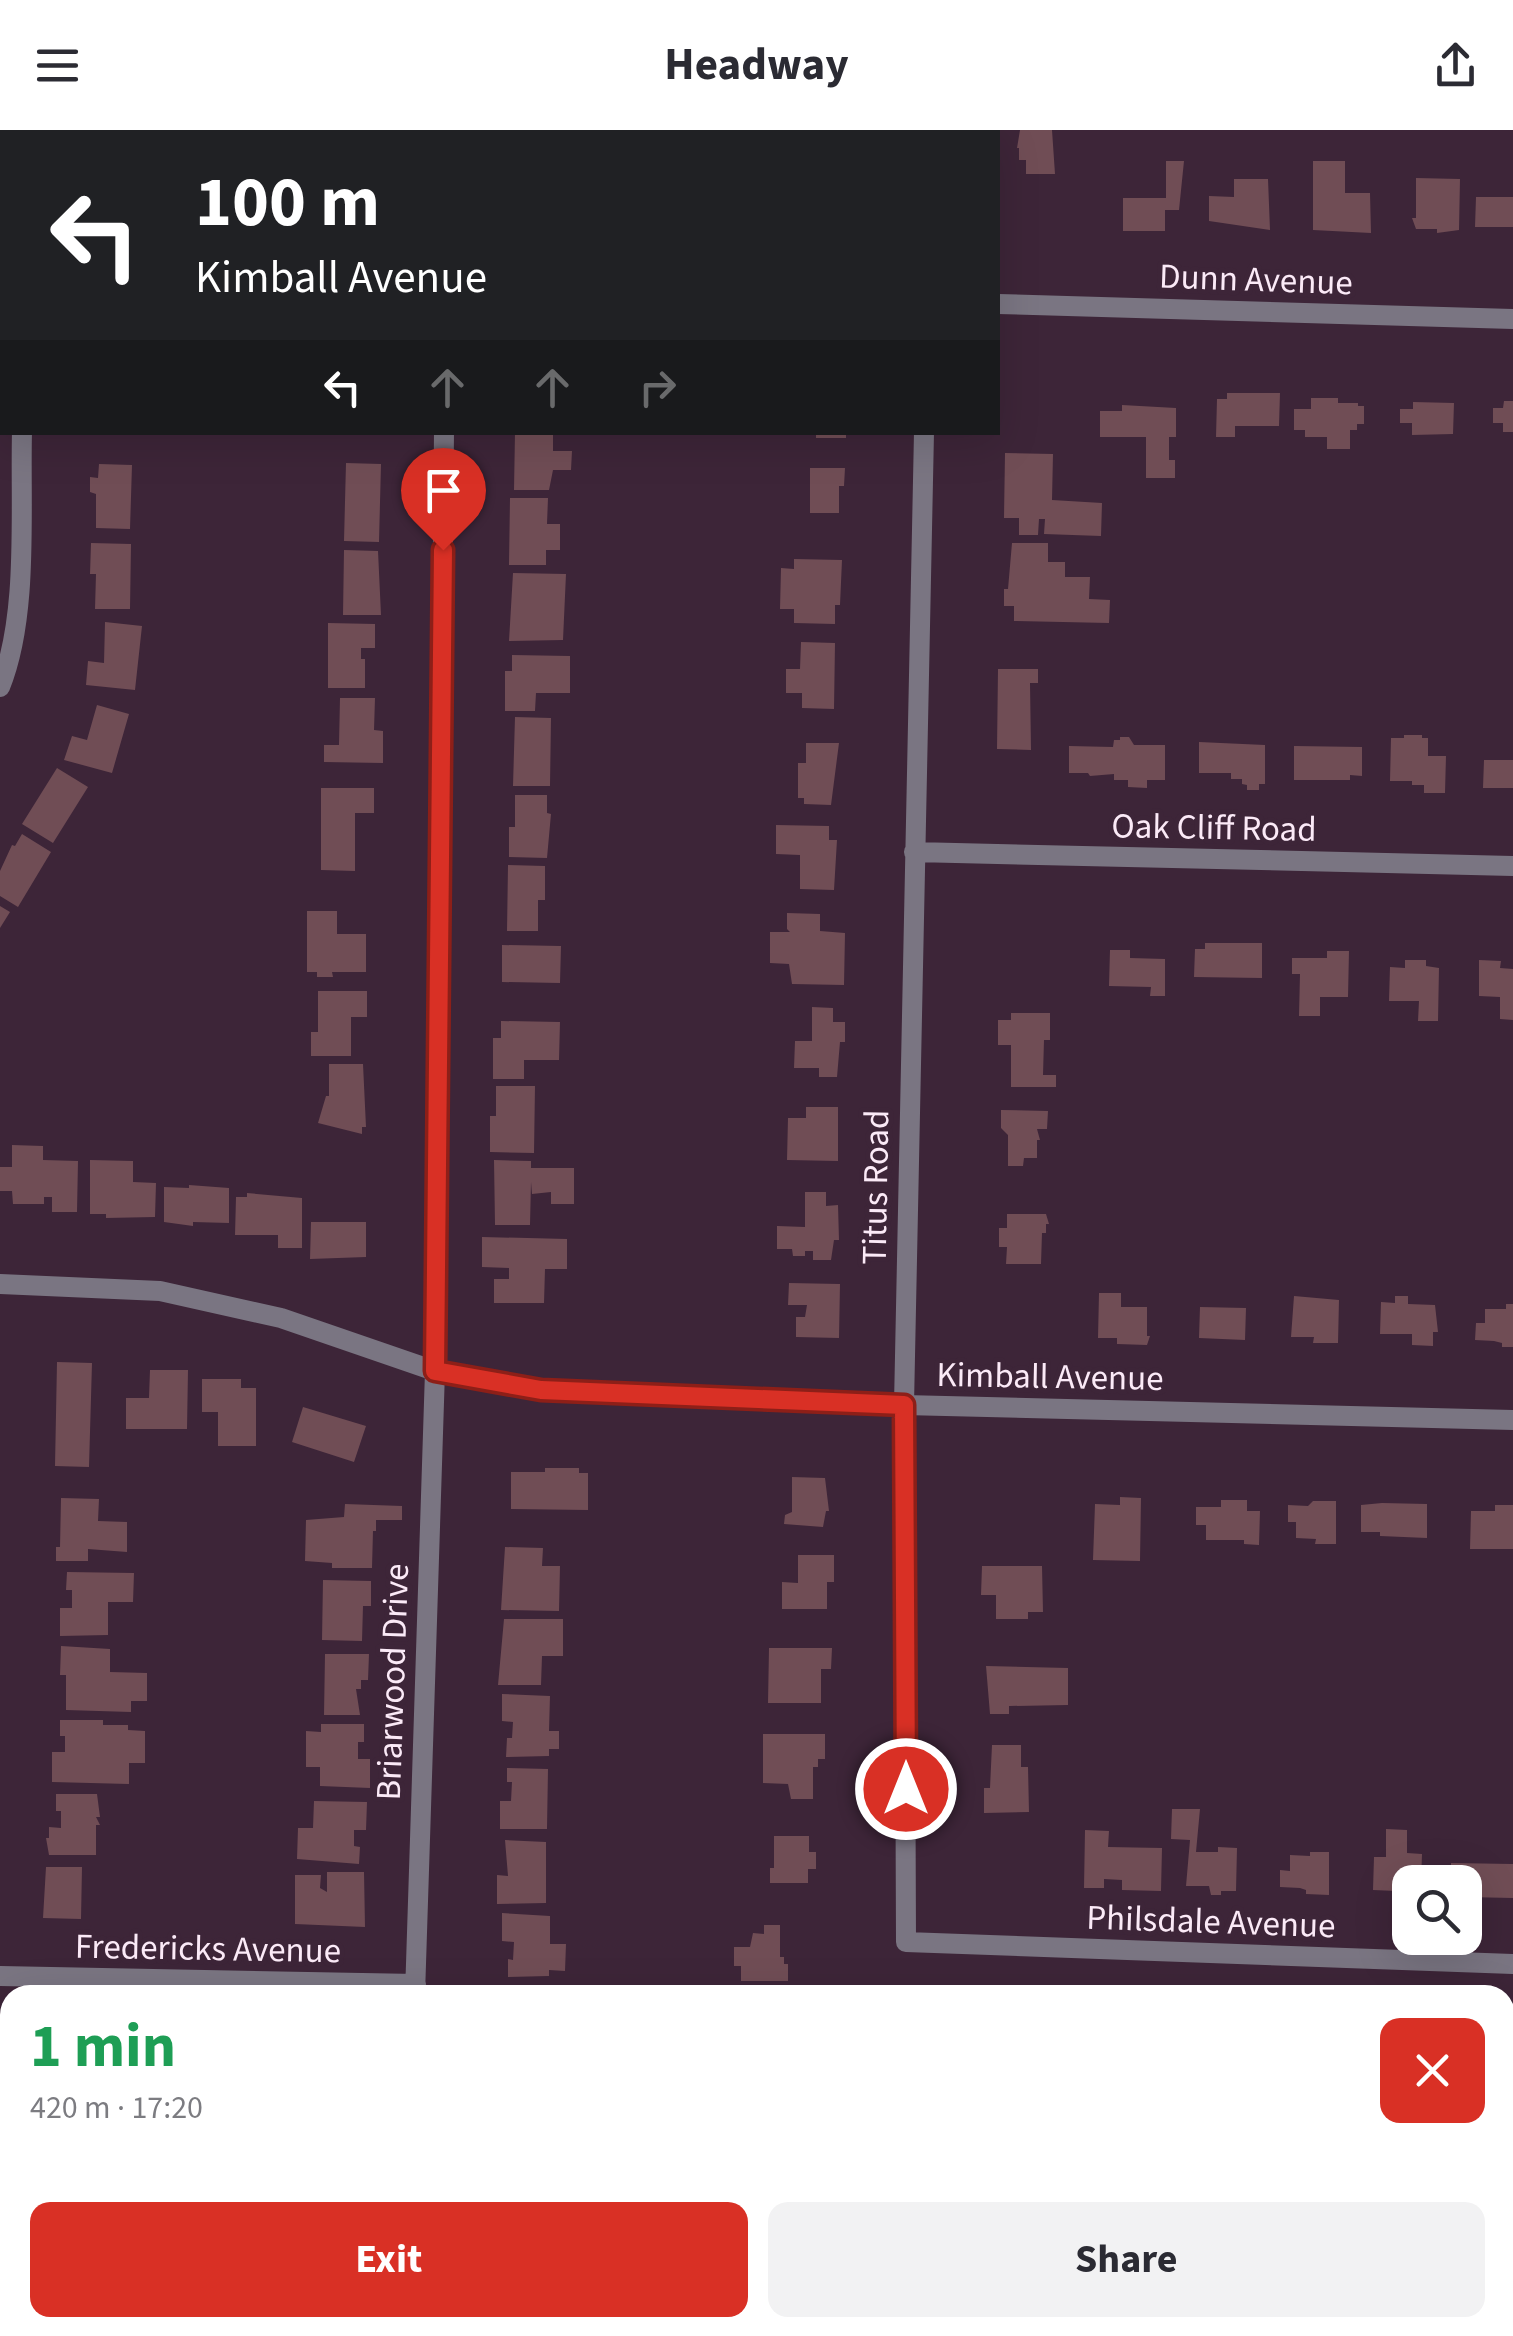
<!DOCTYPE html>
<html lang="en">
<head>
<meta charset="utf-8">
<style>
  :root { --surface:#fff; --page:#f2f2f3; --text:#2b2b33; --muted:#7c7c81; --accent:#d93025 }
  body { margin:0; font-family:"Source Sans 3",sans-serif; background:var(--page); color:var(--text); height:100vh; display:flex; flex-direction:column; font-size:38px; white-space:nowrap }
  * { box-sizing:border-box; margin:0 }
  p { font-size:32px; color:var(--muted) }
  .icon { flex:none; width:55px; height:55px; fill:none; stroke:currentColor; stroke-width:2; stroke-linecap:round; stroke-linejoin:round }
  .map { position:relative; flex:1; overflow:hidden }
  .details { position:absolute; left:0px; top:1855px; width:1515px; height:352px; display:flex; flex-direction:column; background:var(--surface); border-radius:30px 30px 0 0; box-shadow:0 10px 40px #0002 }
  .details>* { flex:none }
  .banner { position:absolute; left:0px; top:0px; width:1000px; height:305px; box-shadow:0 10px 40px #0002; background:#202124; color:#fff; overflow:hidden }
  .tools { position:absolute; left:1392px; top:1735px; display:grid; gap:20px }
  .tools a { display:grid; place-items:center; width:90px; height:90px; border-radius:20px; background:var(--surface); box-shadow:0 10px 40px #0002; font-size:50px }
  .pin { position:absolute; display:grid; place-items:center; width:85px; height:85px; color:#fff; margin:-102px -42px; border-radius:50% 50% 50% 0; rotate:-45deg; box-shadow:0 0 10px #0007 }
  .pin .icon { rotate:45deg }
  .me { position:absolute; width:110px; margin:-55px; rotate:0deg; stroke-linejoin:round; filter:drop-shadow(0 0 8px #0008) }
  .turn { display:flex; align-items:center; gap:35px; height:210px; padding:0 30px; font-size:45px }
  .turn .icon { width:130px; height:130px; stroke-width:2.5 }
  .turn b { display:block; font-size:70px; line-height:85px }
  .lanes { display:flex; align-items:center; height:95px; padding:0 30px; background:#0003; justify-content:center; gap:50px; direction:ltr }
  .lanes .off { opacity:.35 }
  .round { display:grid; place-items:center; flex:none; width:105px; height:105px; border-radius:20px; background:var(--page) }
  .overview { display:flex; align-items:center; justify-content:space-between; height:170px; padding:0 30px }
  h1 { font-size:60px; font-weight:700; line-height:75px; color:#1e9e55 }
  .button { display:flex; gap:20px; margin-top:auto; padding:20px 30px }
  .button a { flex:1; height:115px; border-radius:20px; background:var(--accent); color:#fff; font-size:40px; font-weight:700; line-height:115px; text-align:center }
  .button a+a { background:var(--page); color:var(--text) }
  header { display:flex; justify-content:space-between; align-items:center; height:130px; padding:0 30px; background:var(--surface); font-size:45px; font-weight:700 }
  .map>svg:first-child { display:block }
</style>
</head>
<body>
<header><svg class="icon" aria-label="menu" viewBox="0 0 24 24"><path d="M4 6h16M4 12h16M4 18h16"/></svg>Headway<svg class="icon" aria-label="share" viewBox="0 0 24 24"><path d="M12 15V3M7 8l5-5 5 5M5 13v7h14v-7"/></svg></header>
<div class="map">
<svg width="1513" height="2206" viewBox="0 0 1513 2206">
  <rect width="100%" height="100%" fill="#3d2538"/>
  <path fill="#704d55" d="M 1020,0 L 1052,0 L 1055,44 L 1026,44 L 1026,30 L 1019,30 L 1019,18 L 1017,18 Z
    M 1166,31 L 1184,31 L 1179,80 L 1165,80 L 1165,101 L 1123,101 L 1123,68 L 1166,68 Z
    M 1313,31 L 1345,31 L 1345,63 L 1370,63 L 1371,103 L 1313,100 Z
    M 1416,48 L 1460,49 L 1459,100 L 1437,103 L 1437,99 L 1416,99 L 1412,88 L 1416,88 Z
    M 1234,49 L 1268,49 L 1270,100 L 1209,91 L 1209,66 L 1234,67 Z
    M 1476,67 L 1513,67 L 1513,97 L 1475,97 Z
    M 1227,263 L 1280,263 L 1279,296 L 1235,296 L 1235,307 L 1216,307 L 1217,269 L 1227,269 Z
    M 1311,268 L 1338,268 L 1338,273 L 1358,273 L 1358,276 L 1364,276 L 1364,294 L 1357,294 L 1357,300 L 1350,300 L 1350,319 L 1327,319 L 1327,307 L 1305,307 L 1305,300 L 1294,300 L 1294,279 L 1311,279 Z
    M 1504,271 L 1513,271 L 1513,302 L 1503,302 L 1503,293 L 1493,293 L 1493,278 L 1503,278 Z
    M 1413,272 L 1454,273 L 1453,304 L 1412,305 L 1412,293 L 1400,293 L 1400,279 L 1413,279 Z
    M 1122,275 L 1176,278 L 1176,307 L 1169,307 L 1169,330 L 1175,330 L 1175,348 L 1146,348 L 1146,307 L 1100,307 L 1100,281 L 1122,281 Z
    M 515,302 L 553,302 L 553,321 L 572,321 L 571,340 L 553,340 L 549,360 L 514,360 Z
    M 816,302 L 846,302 L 846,308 L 816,308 Z
    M 1005,323 L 1053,324 L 1052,370 L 1102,373 L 1101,406 L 1044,404 L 1045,389 L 1039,389 L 1038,405 L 1019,405 L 1019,388 L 1004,388 Z
    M 346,333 L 381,334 L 379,412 L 344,411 Z
    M 99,334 L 132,335 L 130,399 L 96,398 L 96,364 L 90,362 L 90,347 L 98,348 Z
    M 810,338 L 845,338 L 844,356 L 839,356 L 839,383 L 810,383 Z
    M 510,368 L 548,368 L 547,394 L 560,394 L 560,420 L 546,420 L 546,435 L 509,435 Z
    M 91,413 L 131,414 L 130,479 L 95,479 L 96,444 L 90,444 Z
    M 1012,413 L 1048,413 L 1048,432 L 1065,432 L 1065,447 L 1090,447 L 1089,469 L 1110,470 L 1109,493 L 1014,491 L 1014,476 L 1004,476 L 1004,459 L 1008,459 Z
    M 344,420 L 378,421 L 381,485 L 343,485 Z
    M 794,429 L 842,430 L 840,475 L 835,475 L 835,494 L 794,493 L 794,479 L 780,479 L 781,438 L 794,439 Z
    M 513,443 L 566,444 L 563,510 L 509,511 Z
    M 105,492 L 142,496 L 135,560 L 86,555 L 88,531 L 104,533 Z
    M 328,493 L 375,494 L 375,518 L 361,518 L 361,529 L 365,529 L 365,558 L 328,558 Z
    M 801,512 L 835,513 L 834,579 L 802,578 L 802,563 L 786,563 L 786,539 L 800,539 Z
    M 512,525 L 570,526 L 570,563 L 536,563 L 535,581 L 505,581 L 505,541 L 512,541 Z
    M 998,539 L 1038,539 L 1038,553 L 1030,553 L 1031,620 L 997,619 Z
    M 340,568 L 375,568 L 374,600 L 383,601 L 383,633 L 324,632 L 324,615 L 339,615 Z
    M 97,575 L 129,584 L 112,643 L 64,630 L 72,606 L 87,610 Z
    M 515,587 L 551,588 L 550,656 L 513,656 Z
    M 1404,605 L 1422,605 L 1422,608 L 1428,608 L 1428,626 L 1446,626 L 1445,663 L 1424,663 L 1424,655 L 1412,655 L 1412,651 L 1390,651 L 1391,608 L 1404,608 Z
    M 1120,607 L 1129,607 L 1134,615 L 1165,615 L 1165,650 L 1147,650 L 1147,658 L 1128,657 L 1128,650 L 1114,650 L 1114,644 L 1090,646 L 1088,643 L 1069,643 L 1069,616 L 1113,617 L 1114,610 L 1120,610 Z
    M 1199,612 L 1265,615 L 1265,654 L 1259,654 L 1259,660 L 1247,660 L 1247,655 L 1242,654 L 1242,649 L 1231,649 L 1231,643 L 1199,643 Z
    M 806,613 L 839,613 L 831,675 L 804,674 L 804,668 L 798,668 L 798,633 L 806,633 Z
    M 1294,616 L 1362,617 L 1362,646 L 1350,645 L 1350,650 L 1294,650 Z
    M 1484,630 L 1513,630 L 1513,658 L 1483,658 Z
    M 57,638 L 88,657 L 53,713 L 22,694 Z
    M 321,658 L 374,658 L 374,683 L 355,683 L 355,741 L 321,740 Z
    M 515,665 L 547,665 L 547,683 L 551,684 L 547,728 L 509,727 L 509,697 L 515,697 Z
    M 776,695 L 829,696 L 829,710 L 837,710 L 834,760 L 800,759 L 800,725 L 776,724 Z
    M 22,704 L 51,722 L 18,777 L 0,766 L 0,741 L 12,715 L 15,716 Z
    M 508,735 L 545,736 L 545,770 L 538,770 L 538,801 L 507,801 Z
    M 0,776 L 10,782 L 0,798 Z
    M 307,781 L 337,781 L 337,804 L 366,804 L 366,842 L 332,842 L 333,847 L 317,847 L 317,842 L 307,842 Z
    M 787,783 L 820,784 L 820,801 L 845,803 L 844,855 L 792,854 L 789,834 L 770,833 L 770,802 L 790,802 L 787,799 Z
    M 1205,813 L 1262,813 L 1262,848 L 1194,847 L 1195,819 L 1205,819 Z
    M 502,815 L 561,816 L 560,853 L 502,852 Z
    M 1110,820 L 1130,820 L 1130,828 L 1165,829 L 1165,866 L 1150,866 L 1151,857 L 1109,856 Z
    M 1327,821 L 1349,821 L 1348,867 L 1320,867 L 1320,886 L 1299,886 L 1300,844 L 1292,844 L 1292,828 L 1327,828 Z
    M 1405,830 L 1426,830 L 1426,836 L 1439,838 L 1438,891 L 1418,891 L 1419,871 L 1389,871 L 1390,837 L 1405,838 Z
    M 1479,830 L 1501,831 L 1500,838 L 1513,839 L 1513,890 L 1500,889 L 1500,867 L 1479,866 Z
    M 318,861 L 367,861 L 367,887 L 351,887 L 351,926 L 311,926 L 311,902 L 318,902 Z
    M 812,877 L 833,878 L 833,892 L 845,892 L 845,912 L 840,912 L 837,947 L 819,947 L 819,938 L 794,938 L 795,911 L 812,911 Z
    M 1011,883 L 1050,883 L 1050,910 L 1044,910 L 1043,945 L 1056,945 L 1056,957 L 1011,957 L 1011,915 L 998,915 L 998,890 L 1011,890 Z
    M 501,891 L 560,892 L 559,930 L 524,930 L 524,949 L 493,949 L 493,908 L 501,908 Z
    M 329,934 L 363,934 L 366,997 L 362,997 L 362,1004 L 318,993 L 326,966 L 329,966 Z
    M 496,956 L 535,956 L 534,1023 L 490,1022 L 490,986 L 496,986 Z
    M 806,977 L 838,977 L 838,1031 L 787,1030 L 788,988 L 806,988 Z
    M 1001,980 L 1048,981 L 1047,999 L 1037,999 L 1040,1010 L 1037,1010 L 1037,1028 L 1024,1028 L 1023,1036 L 1008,1036 L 1008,1005 L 1001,998 Z
    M 12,1015 L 43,1016 L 43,1030 L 78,1031 L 77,1082 L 52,1082 L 52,1067 L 44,1067 L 44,1074 L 13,1074 L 12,1061 L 0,1061 L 0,1037 L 12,1037 Z
    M 90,1030 L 133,1031 L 133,1052 L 156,1053 L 155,1087 L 106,1088 L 106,1084 L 90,1084 Z
    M 494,1030 L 531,1031 L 531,1038 L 574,1038 L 574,1074 L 551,1074 L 551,1062 L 532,1064 L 531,1052 L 530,1095 L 495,1095 Z
    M 189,1055 L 229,1058 L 229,1093 L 193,1092 L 193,1096 L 164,1092 L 164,1057 L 189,1058 Z
    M 805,1062 L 826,1062 L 826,1076 L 838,1075 L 839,1110 L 834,1110 L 831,1130 L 813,1130 L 813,1121 L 805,1121 L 805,1126 L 793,1126 L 792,1119 L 777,1119 L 777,1096 L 805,1097 Z
    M 247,1063 L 302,1068 L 302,1118 L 278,1118 L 278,1105 L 235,1105 L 236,1067 L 247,1067 Z
    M 1007,1084 L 1046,1084 L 1049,1094 L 1046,1094 L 1046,1103 L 1042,1103 L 1041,1134 L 1006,1134 L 1007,1117 L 999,1117 L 999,1098 L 1007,1098 Z
    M 311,1092 L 366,1092 L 366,1127 L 310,1129 Z
    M 482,1107 L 567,1109 L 567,1139 L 545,1139 L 544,1173 L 494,1173 L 494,1149 L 509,1149 L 509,1138 L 482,1137 Z
    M 789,1153 L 840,1154 L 839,1208 L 796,1207 L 796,1187 L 805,1187 L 807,1175 L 788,1175 Z
    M 1099,1163 L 1121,1163 L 1121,1177 L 1147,1177 L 1147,1206 L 1150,1206 L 1147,1215 L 1117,1214 L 1117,1208 L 1098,1208 Z
    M 1294,1166 L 1339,1170 L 1338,1213 L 1313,1213 L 1314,1207 L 1291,1207 Z
    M 1395,1166 L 1408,1166 L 1408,1174 L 1435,1175 L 1438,1202 L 1433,1202 L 1433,1216 L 1412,1215 L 1412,1204 L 1380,1204 L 1381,1172 L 1395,1173 Z
    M 1506,1174 L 1513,1174 L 1513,1217 L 1502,1217 L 1502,1213 L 1494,1211 L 1475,1210 L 1476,1193 L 1485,1193 L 1485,1179 L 1506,1179 Z
    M 1200,1177 L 1246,1178 L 1245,1210 L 1199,1208 Z
    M 57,1232 L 92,1233 L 89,1337 L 55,1336 Z
    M 150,1240 L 188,1240 L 187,1299 L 126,1299 L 126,1268 L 149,1268 Z
    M 202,1249 L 241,1249 L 241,1258 L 256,1258 L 256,1316 L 218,1316 L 218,1282 L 202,1282 Z
    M 303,1277 L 366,1296 L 354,1332 L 292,1312 Z
    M 545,1338 L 579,1338 L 579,1343 L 588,1343 L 588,1380 L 511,1379 L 511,1342 L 545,1342 Z
    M 792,1347 L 825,1348 L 829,1381 L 826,1381 L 823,1397 L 784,1394 L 785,1385 L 792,1382 Z
    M 1120,1367 L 1141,1368 L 1140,1431 L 1093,1430 L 1095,1374 L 1120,1375 Z
    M 61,1368 L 99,1369 L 98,1391 L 127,1392 L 127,1422 L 88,1419 L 88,1431 L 56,1431 L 56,1417 L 60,1417 Z
    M 1221,1370 L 1247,1370 L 1247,1381 L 1260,1381 L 1259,1415 L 1244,1414 L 1244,1410 L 1206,1410 L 1206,1395 L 1196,1395 L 1196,1377 L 1221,1377 Z
    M 1313,1371 L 1336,1371 L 1336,1414 L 1315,1414 L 1316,1409 L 1296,1408 L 1296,1392 L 1288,1392 L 1288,1375 L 1308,1376 Z
    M 1382,1373 L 1427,1374 L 1427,1408 L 1380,1406 L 1380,1402 L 1361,1402 L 1361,1375 Z
    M 345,1374 L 402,1376 L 402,1390 L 376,1390 L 376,1401 L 373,1401 L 372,1438 L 332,1438 L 332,1433 L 305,1431 L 306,1390 L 344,1387 Z
    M 1495,1375 L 1513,1375 L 1513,1419 L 1470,1419 L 1471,1381 L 1495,1381 Z
    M 505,1417 L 543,1418 L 542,1436 L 560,1436 L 559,1481 L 501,1480 Z
    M 798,1425 L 834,1425 L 834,1452 L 827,1452 L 827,1479 L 782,1479 L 782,1452 L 798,1453 Z
    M 982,1436 L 1042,1436 L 1043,1482 L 1028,1482 L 1028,1489 L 996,1489 L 996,1465 L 981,1465 Z
    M 67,1442 L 134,1443 L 133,1472 L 108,1472 L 108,1505 L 60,1506 L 60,1478 L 72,1478 L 72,1460 L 66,1460 Z
    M 323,1450 L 371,1451 L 371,1476 L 363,1476 L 362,1511 L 322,1510 Z
    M 504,1489 L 563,1489 L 563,1526 L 542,1526 L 541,1555 L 498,1555 Z
    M 61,1516 L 110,1519 L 110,1542 L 147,1543 L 147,1571 L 131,1571 L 131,1582 L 66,1580 L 66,1545 L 60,1545 Z
    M 769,1518 L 832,1518 L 831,1539 L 821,1539 L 821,1573 L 768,1573 Z
    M 325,1524 L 369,1524 L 368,1550 L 361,1550 L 361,1559 L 356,1559 L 360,1585 L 324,1585 Z
    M 986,1536 L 1068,1538 L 1068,1575 L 1009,1576 L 1009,1584 L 990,1584 Z
    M 502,1564 L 550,1566 L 549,1601 L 559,1601 L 559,1619 L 549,1619 L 549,1626 L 506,1627 L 507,1608 L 512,1608 L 513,1592 L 502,1591 Z
    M 60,1590 L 103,1590 L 103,1595 L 128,1595 L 128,1600 L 145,1601 L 145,1633 L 129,1633 L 129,1654 L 52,1652 L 52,1622 L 65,1622 L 65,1606 L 60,1606 Z
    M 321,1594 L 364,1594 L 364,1612 L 358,1612 L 358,1629 L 370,1629 L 370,1658 L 320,1656 L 320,1637 L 306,1637 L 306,1601 L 321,1602 Z
    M 763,1604 L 825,1604 L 825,1629 L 818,1629 L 818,1637 L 813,1637 L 813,1669 L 791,1669 L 788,1654 L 763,1653 Z
    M 992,1615 L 1021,1615 L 1021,1637 L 1028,1637 L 1029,1682 L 984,1683 L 984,1658 L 990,1658 Z
    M 507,1638 L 548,1639 L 547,1699 L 500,1699 L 500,1671 L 511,1671 L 512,1652 L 507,1652 Z
    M 56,1664 L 97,1664 L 100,1687 L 96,1687 L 100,1695 L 96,1695 L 96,1725 L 49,1725 L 46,1708 L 49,1708 L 49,1697 L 61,1698 L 61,1681 L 56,1681 Z
    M 314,1671 L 367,1672 L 366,1700 L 354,1700 L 354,1716 L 360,1717 L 359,1734 L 297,1729 L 298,1698 L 313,1698 Z
    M 1172,1679 L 1200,1679 L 1196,1722 L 1218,1722 L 1218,1717 L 1237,1718 L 1236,1761 L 1221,1761 L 1221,1765 L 1211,1765 L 1209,1756 L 1186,1756 L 1190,1710 L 1171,1709 Z
    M 1386,1699 L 1407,1700 L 1407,1723 L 1422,1724 L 1421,1752 L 1410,1752 L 1410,1767 L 1396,1766 L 1396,1761 L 1373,1760 L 1374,1727 L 1386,1727 Z
    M 1085,1700 L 1109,1701 L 1108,1717 L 1162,1718 L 1161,1761 L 1122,1760 L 1122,1750 L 1104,1749 L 1104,1758 L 1084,1758 Z
    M 774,1706 L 809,1706 L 809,1722 L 816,1722 L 816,1739 L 808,1739 L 808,1753 L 770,1753 L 770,1738 L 774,1738 Z
    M 505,1710 L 546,1712 L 546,1773 L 497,1774 L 497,1745 L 508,1746 Z
    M 1310,1722 L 1329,1722 L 1329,1765 L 1306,1764 L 1306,1760 L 1300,1758 L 1280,1757 L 1280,1740 L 1290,1741 L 1290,1725 L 1310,1726 Z
    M 1451,1733 L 1513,1734 L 1513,1768 L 1465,1767 L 1465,1752 L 1451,1752 Z
    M 46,1737 L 82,1737 L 81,1789 L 43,1788 Z
    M 327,1742 L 364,1742 L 365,1797 L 295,1794 L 295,1745 L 321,1745 L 320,1758 L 327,1762 Z
    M 502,1783 L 550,1786 L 550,1814 L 566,1814 L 565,1841 L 549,1840 L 549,1846 L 508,1847 L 508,1829 L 513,1830 L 514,1812 L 502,1811 Z
    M 764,1795 L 780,1795 L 780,1827 L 784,1827 L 784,1834 L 788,1834 L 788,1851 L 741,1851 L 741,1836 L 734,1836 L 734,1817 L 750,1817 L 753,1803 L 764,1804 Z
    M 515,1858 L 556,1858 L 556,1865 L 514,1865 Z
    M 1505,1927 L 1513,1927 L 1512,1979 L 1505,1979 Z"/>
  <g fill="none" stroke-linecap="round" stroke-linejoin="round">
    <path stroke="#7a7582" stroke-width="20" d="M 30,2 L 30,0
      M 448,2 L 448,0
      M 937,2 L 937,0
      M 0,149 L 2,149
      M 998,174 L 1513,189
      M 924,302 L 904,1275 L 906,1812 L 1513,1834
      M 0,557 C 29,486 20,379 22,302
      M 914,722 L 1513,736
      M 0,1846 L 416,1854
      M 415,1865 L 435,1241 L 444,302"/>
    <path stroke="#7a7582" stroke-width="20" d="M 0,1154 L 160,1161 L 281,1188 L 435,1241 L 541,1260 L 904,1275 L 1513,1290"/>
  </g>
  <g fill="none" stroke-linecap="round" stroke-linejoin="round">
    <defs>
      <path id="route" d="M 443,420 L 435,1241 L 541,1260 L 904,1275 L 906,1659"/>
    </defs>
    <use href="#route" stroke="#8d1f18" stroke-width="25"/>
    <use href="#route" stroke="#d93025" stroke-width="18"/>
  </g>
  <g text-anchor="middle" stroke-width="10" stroke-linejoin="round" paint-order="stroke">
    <g font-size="35" fill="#fbeaf7" stroke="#3d2538">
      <text transform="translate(1256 149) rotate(2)" y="12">Dunn Avenue</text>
      <text transform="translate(1214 697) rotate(1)" y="12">Oak Cliff Road</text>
      <text transform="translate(875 1057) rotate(-89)" y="12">Titus Road</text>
      <text transform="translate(1050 1246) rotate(1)" y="12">Kimball Avenue</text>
      <text transform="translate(392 1552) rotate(-88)" y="12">Briarwood Drive</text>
      <text transform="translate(1211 1791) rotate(2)" y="12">Philsdale Avenue</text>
      <text transform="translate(208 1818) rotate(1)" y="12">Fredericks Avenue</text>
    </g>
  </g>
</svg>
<div class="tools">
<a><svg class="icon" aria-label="search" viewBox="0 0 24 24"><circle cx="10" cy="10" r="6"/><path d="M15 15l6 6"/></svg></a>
</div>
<div class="pin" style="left:443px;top:420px;background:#d93025"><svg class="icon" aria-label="arrive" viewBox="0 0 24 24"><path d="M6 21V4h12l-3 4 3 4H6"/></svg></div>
<svg class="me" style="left:906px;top:1659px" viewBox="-20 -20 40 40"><circle r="17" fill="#d93025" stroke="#fff" stroke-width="3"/><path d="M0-11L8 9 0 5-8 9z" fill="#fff"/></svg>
<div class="banner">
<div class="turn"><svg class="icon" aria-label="left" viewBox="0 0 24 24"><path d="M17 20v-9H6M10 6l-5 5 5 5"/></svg><div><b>100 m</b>Kimball Avenue</div></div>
<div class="lanes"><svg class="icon" aria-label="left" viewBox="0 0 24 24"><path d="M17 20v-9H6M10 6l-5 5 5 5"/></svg><svg class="icon off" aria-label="ahead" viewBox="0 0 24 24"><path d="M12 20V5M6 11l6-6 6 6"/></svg><svg class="icon off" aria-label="ahead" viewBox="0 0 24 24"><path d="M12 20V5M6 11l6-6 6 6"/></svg><svg class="icon off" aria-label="right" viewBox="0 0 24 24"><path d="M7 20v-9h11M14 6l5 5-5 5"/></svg></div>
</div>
<section class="details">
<div class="overview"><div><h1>1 min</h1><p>420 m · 17:20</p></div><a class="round" style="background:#d93025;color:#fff"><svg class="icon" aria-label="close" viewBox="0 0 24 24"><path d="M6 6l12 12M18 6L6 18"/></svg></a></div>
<div class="button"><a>Exit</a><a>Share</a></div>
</section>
</div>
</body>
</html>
